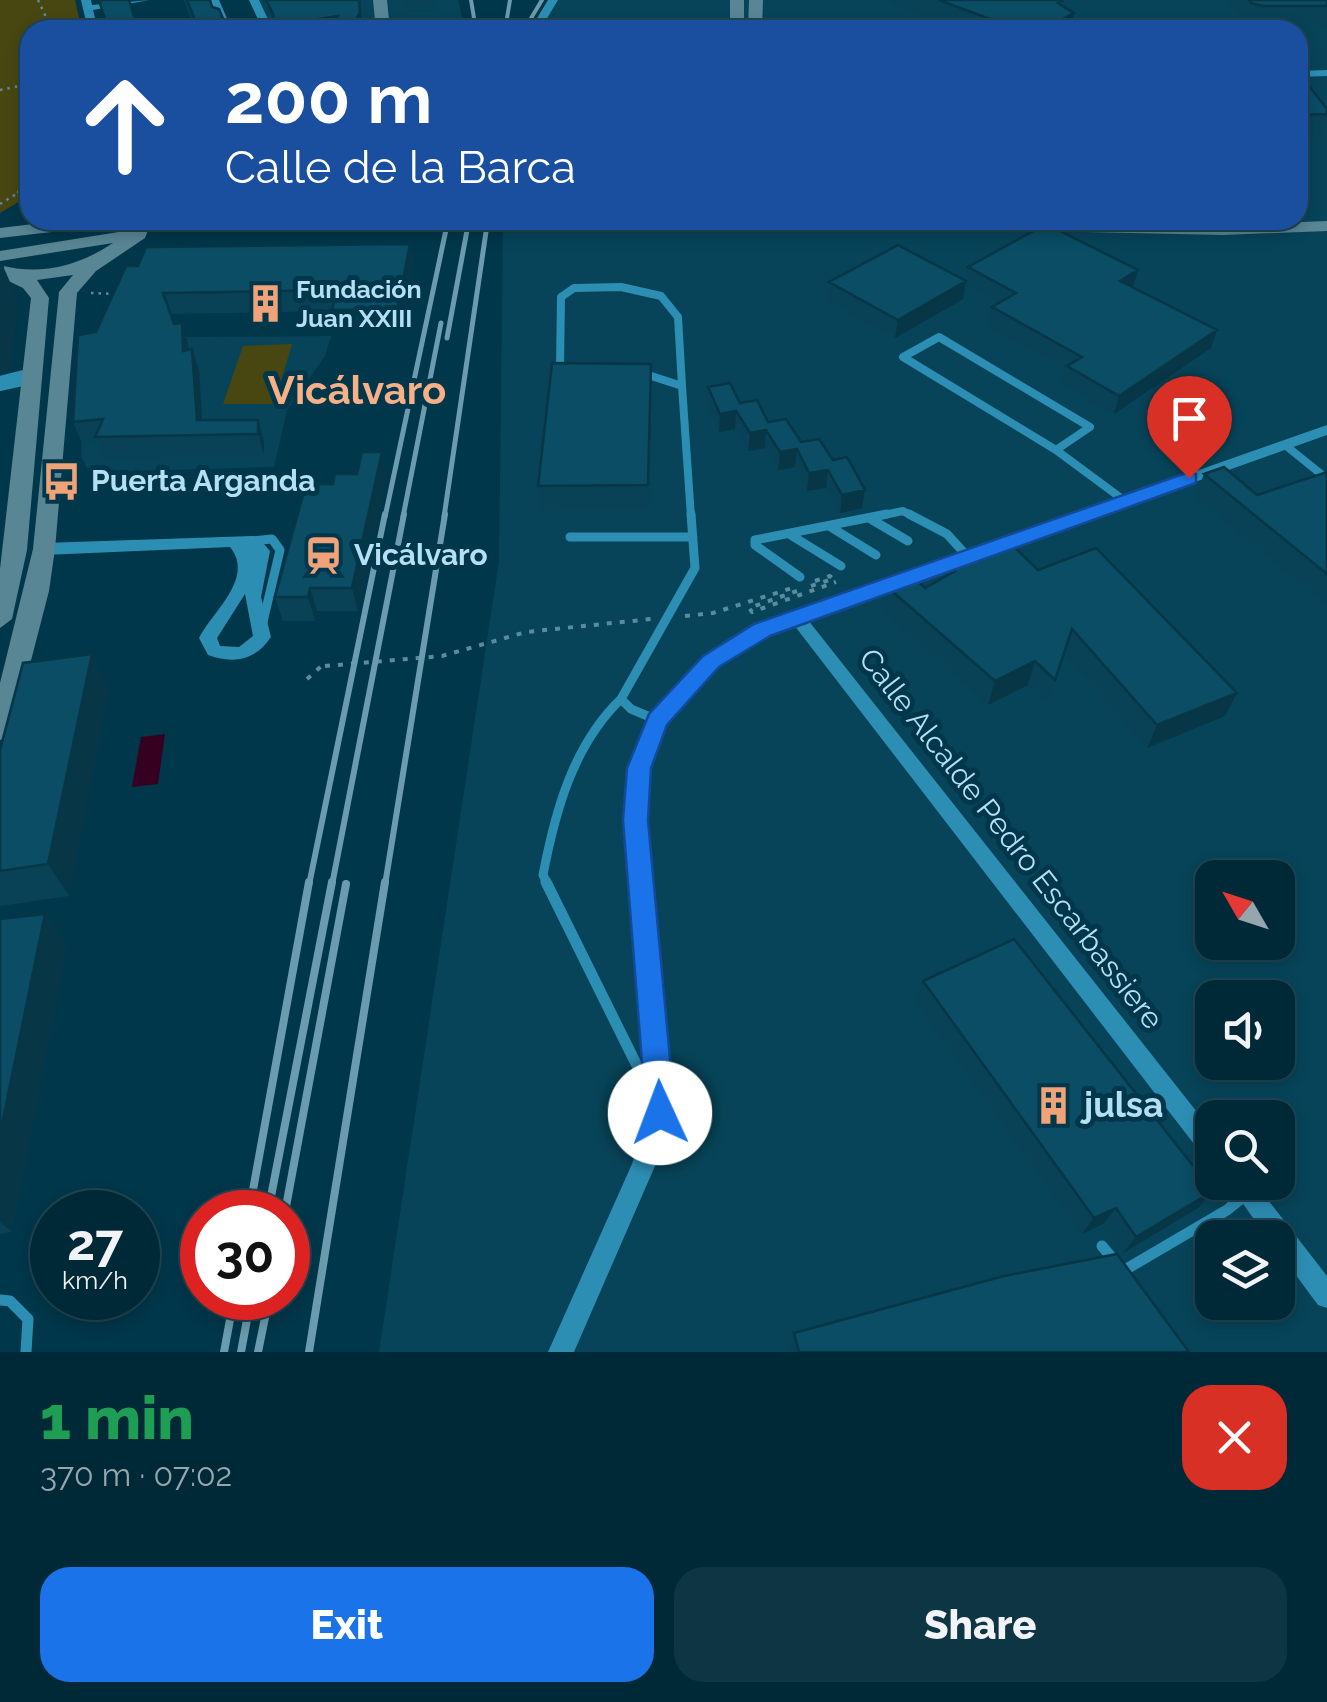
<!DOCTYPE html>
<html lang="en">
<head>
<meta charset="utf-8">
<style>
  :root { --surface:#002938; --page:#0e3543; --text:#f1f3f6; --muted:#95a6ae; --line:#224553; --accent:#1a73e8 }
  body { margin:0; font-family:Raleway,sans-serif; background:var(--page); color:var(--text); height:100vh; display:flex; flex-direction:column; font-size:38px; white-space:nowrap }
  * { box-sizing:border-box; margin:0 }
  p { font-size:32px; color:var(--muted) }
  .icon { flex:none; width:55px; height:55px; fill:none; stroke:currentColor; stroke-width:2; stroke-linecap:round; stroke-linejoin:round }
  .map { position:relative; height:1352px; overflow:hidden }
  .panel { display:flex; flex-direction:column; background:var(--surface); flex:1 }
  .panel>* { flex:none }
  .banner { position:absolute; left:20px; top:20px; width:1288px; height:210px; border-radius:30px; box-shadow:0 5px 15px #0003,0 0 0 2px var(--line); background:#1a4fa0; color:#fff; overflow:hidden }
  .needle { width:65px; rotate:309deg }
  .tools { position:absolute; left:1195px; top:860px; display:grid; gap:20px }
  .tools a { display:grid; place-items:center; width:100px; height:100px; border-radius:20px; background:var(--surface); box-shadow:0 5px 15px #0003,0 0 0 2px var(--line); font-size:50px }
  .speed { position:absolute; left:30px; top:1190px; display:flex; gap:20px; font-size:50px; font-weight:700; text-align:center }
  .speed>* { display:grid; place-content:center; width:130px; height:130px; border-radius:50%; background:var(--surface); box-shadow:0 5px 15px #0003,0 0 0 2px var(--line); line-height:1 }
  .speed small { font-size:25px; font-weight:400 }
  .speed .limit { border:15px solid #d22; background:#fff; color:#111 }
  .pin { position:absolute; display:grid; place-items:center; width:85px; height:85px; color:#fff; margin:-102px -42px; border-radius:50% 50% 50% 0; rotate:-45deg; box-shadow:0 0 10px #0007 }
  .pin .icon { rotate:45deg }
  .me { position:absolute; width:110px; margin:-55px; rotate:358deg; stroke-linejoin:round; filter:drop-shadow(0 0 8px #0008) }
  .turn { display:flex; align-items:center; gap:35px; height:210px; padding:0 40px; font-size:45px }
  .turn .icon { width:130px; height:130px; stroke-width:2.5 }
  .turn b { display:block; font-size:70px; line-height:85px }
  .round { display:grid; place-items:center; flex:none; width:105px; height:105px; border-radius:30px; background:var(--page) }
  .overview { display:flex; align-items:center; justify-content:space-between; height:170px; padding:0 40px }
  h1 { font-size:60px; font-weight:800; line-height:75px; color:#1e9e55 }
  .primary-button { display:flex; gap:20px; margin-top:auto; padding:20px 40px }
  .primary-button a { flex:1; height:115px; border-radius:30px; background:var(--accent); color:#fff; font-size:40px; font-weight:800; line-height:115px; text-align:center }
  .primary-button a+a { background:var(--page); color:var(--text) }
  .map>svg:first-child { display:block }
</style>
</head>
<body>
<div class="map">
<svg width="1327" height="1352" viewBox="0 0 1327 1352">
  <rect width="100%" height="100%" fill="#00374a"/>
  <path fill="#074459" fill-rule="evenodd" d="M 254,0 L 458,0 L 465,30 L 268,30 Z
    M 557,0 L 1327,0 L 1327,1352 L 379,1352 L 499,561 L 503,220 L 1298,220 L 1298,30 L 536,30 ZM 1212,878 L 1278,878 L 1278,942 L 1212,942 ZM 1212,998 L 1278,998 L 1278,1062 L 1212,1062 ZM 1212,1118 L 1278,1118 L 1278,1182 L 1212,1182 ZM 1212,1238 L 1278,1238 L 1278,1302 L 1212,1302 Z
    M 331,336 L 325,356 L 287,410 L 274,467 L 103,472 L 87,468 L 81,456 L 87,338 Z"/>
  <path fill="#484712" d="M 0,0 L 75,0 L 82,30 L 30,30 L 30,195 L 0,213 Z
    M 292,344 L 274,404 L 223,404 L 243,346 Z"/>
  <path fill="#360020" d="M 165,734 L 158,784 L 132,787 L 141,737 Z"/>
  <g fill="none" stroke-linecap="round" stroke-linejoin="round">
    <path stroke="#5b8b9f" stroke-width="2.5" stroke-dasharray="2.5 5" stroke-linecap="butt" d="M 38,0 L 45,15 L 43,30
      M 0,90 L 30,84
      M 18,193 L 24,179 L 30,102
      M 0,204 L 18,193 L 30,192
      M 91,293 L 116,294"/>
    <path stroke="#5b8b9f" stroke-width="4" stroke-dasharray="5 8" stroke-linecap="butt" d="M 815,581 L 830,576 L 837,582
      M 811,586 L 835,578
      M 797,591 L 749,608 L 752,612 L 836,582
      M 685,616 L 713,613 L 792,588
      M 325,666 L 442,656 L 526,632 L 651,619
      M 307,679 L 326,662"/>
    <path stroke="#2d8eb4" stroke-width="8" d="M 621,287 L 661,296 L 678,317 L 682,386 L 633,370 L 560,368 L 561,297 L 574,288 Z
      M 939,337 L 1090,427 L 1056,450 L 903,357 Z
      M 0,380 L 31,372
      M 682,386 L 691,517
      M 0,387 L 31,380
      M 1285,445 L 1327,479
      M 1056,450 L 1125,501
      M 874,517 L 903,511 L 914,517"/>
    <path stroke="#2d8eb4" stroke-width="9" d="M 909,514 L 947,534 L 967,556
      M 869,518 L 908,541
      M 829,526 L 876,555
      M 789,534 L 841,566
      M 570,537 L 693,537
      M 252,541 L 272,539 L 280,550 L 262,626
      M 800,577 L 755,545 L 755,540 L 887,514
      M 657,720 L 631,709 L 621,699 L 695,568 L 691,514
      M 548,885 L 543,875 C 555,812 573,745 621,699"/>
    <path stroke="#2d8eb4" stroke-width="11" d="M 546,882 L 652,1096
      M 1102,1246 L 1123,1271 L 1227,1210 L 1248,1193
      M 0,1300 L 10,1301 L 28,1319 L 26,1352"/>
    <path fill="#2d8eb4" fill-rule="evenodd" d="M 81,0 L 91,0 L 92,5 L 150,0 L 93,10 L 98,30 L 88,30 Z
      M 209,0 L 219,0 L 232,30 L 222,30 Z
      M 249,0 L 259,0 L 273,30 L 263,30 Z
      M 548,0 L 558,0 L 540,30 L 530,30 Z
      M 1327,70 L 1327,76 L 1298,77 L 1298,71 Z
      M 1327,425 L 1327,435 L 808,620 L 1212,1131 L 1212,1160 L 1204,1157 L 794,625 L 741,648 L 699,683 L 665,723 L 648,768 L 645,821 L 671,1113 L 655,1166 L 574,1352 L 548,1352 L 632,1164 L 649,1113 L 625,821 L 630,768 L 651,715 L 687,673 L 729,640 L 756,626 Z
      M 252,536 L 258,537 L 270,551 L 261,597 L 271,637 C 255,661 233,664 208,655 L 199,638 C 213,611 255,578 230,547 L 44,555 L 36,549 L 44,543 ZM 245,594 L 253,636 L 239,647 L 220,646 L 217,638 Z
      M 1228,1182 L 1254,1182 L 1327,1276 L 1327,1308 L 1318,1305 L 1278,1251 L 1278,1238 L 1267,1238 Z"/>
    <path fill="#598695" fill-rule="evenodd" d="M 373,0 L 387,0 L 390,30 L 376,30 Z
      M 730,0 L 744,0 L 744,30 L 730,30 Z
      M 749,0 L 763,0 L 762,30 L 748,30 Z
      M 67,220 L 121,220 L 112,225 L 0,238 L 0,228 Z
      M 133,220 L 767,220 L 769,223 L 760,228 L 603,230 L 595,226 L 235,230 L 150,225 L 145,238 L 96,271 L 77,293 L 55,549 L 49,591 L 13,730 L 9,737 L 0,740 L 0,683 L 33,549 L 59,292 L 73,275 L 37,280 L 49,298 L 27,550 L 12,619 L 0,628 L 0,569 L 31,298 L 23,288 L 0,277 L 0,265 C 40,276 79,266 113,243 L 0,261 L 0,251 L 131,230 Z
      M 999,220 L 1223,225 L 1327,221 L 1327,231 L 1223,235 L 798,226 L 789,221 Z"/>
    <path stroke="#6b9bae" stroke-width="4" d="M 471,0 L 476,30
      M 505,30 L 510,0
      M 524,30 L 542,0
      M 446,228 L 448,220
      M 468,228 L 469,220
      M 487,228 L 488,220"/>
    <path stroke="#6b9bae" stroke-width="5" d="M 447,338 L 468,225
      M 385,517 L 447,225
      M 403,517 L 441,323
      M 444,517 L 487,225"/>
    <path stroke="#6b9bae" stroke-width="6" d="M 309,885 L 385,514
      M 332,885 L 404,514
      M 385,885 L 445,514"/>
    <path stroke="#6b9bae" stroke-width="8" d="M 249,1212 L 309,882
      M 268,1212 L 332,882
      M 285,1212 L 346,884
      M 224,1352 L 234,1298
      M 241,1352 L 251,1298
      M 258,1352 L 269,1298
      M 309,1352 L 385,882"/>
  </g>
  <path fill="#094257" d="M 184,0 L 210,0 L 226,30 L 195,30 Z
    M 261,0 L 360,0 L 362,27 L 361,30 L 276,30 Z
    M 404,0 L 435,0 L 436,10 L 407,12 Z
    M 890,0 L 1061,0 L 1062,1 L 1061,5 L 1074,13 L 1070,30 L 961,30 L 890,3 Z
    M 1226,0 L 1327,0 L 1327,26 L 1256,27 L 1245,23 Z
    M 1298,72 L 1327,109 L 1327,126 L 1323,136 L 1298,137 Z
    M 410,244 L 414,264 L 401,330 L 337,331 L 333,311 L 171,314 L 174,324 L 182,323 L 189,350 L 199,370 L 202,420 L 258,420 L 264,441 L 264,455 L 104,458 L 97,441 L 82,443 L 73,422 L 96,332 L 138,266 Z
    M 968,267 L 1133,287 L 1211,348 L 1114,414 L 1062,384 L 1066,369 L 988,325 L 992,307 L 999,303 L 965,285 L 963,299 L 895,338 L 827,299 L 829,282 L 965,280 Z
    M 651,364 L 649,508 L 541,510 L 538,486 Z
    M 708,387 L 740,403 L 801,442 L 862,508 L 840,513 L 826,488 L 807,491 L 795,467 L 778,470 L 765,448 L 748,451 L 735,429 L 719,432 L 707,405 Z
    M 382,452 L 387,476 L 358,611 L 317,611 L 315,621 L 283,621 L 275,597 L 333,484 L 357,474 Z
    M 1327,472 L 1327,605 L 1195,496 L 1204,474 L 1257,495 Z
    M 950,565 L 1038,570 L 1237,693 L 1225,716 L 1147,748 L 1064,653 L 1047,703 L 1028,685 L 988,705 L 881,609 L 885,585 L 925,588 L 947,576 Z
    M 109,688 L 69,896 L 0,906 L 0,750 Z
    M 45,914 L 67,945 L 12,1232 L 0,1234 L 0,919 Z
    M 923,981 L 1213,1191 L 1198,1208 L 1123,1253 L 1103,1224 L 1082,1234 L 916,1001 Z
    M 794,1333 L 1189,1352 L 792,1352 L 790,1347 Z"/>
  <path fill="#073647" d="M 359,0 L 360,0 L 362,27 L 361,30 L 350,30 Z
    M 1074,13 L 1070,30 L 1053,24 Z
    M 338,16 L 341,30 L 276,30 L 275,26 Z
    M 224,21 L 226,30 L 198,30 L 198,28 Z
    M 410,244 L 414,264 L 401,330 L 397,310 Z
    M 3,266 L 18,300 L 11,369 L 0,372 L 0,296 Z
    M 1138,270 L 1133,287 L 1120,281 Z
    M 966,281 L 963,299 L 895,338 L 898,320 Z
    M 182,323 L 188,344 L 190,372 L 183,351 Z
    M 1217,330 L 1211,348 L 1114,414 L 1119,396 Z
    M 192,349 L 199,370 L 203,435 L 197,420 Z
    M 736,411 L 735,429 L 719,432 L 720,414 Z
    M 258,420 L 264,441 L 264,455 L 258,434 Z
    M 766,430 L 765,448 L 748,451 L 750,433 Z
    M 797,449 L 795,467 L 778,470 L 780,452 Z
    M 382,452 L 387,476 L 358,611 L 352,588 Z
    M 828,470 L 826,488 L 807,491 L 809,473 Z
    M 865,490 L 862,508 L 840,513 L 842,495 Z
    M 310,588 L 317,611 L 315,621 L 308,597 Z
    M 92,654 L 109,688 L 69,896 L 48,864 Z
    M 1035,661 L 1028,685 L 988,705 L 995,681 Z
    M 1237,693 L 1225,716 L 1147,748 L 1157,725 Z
    M 45,914 L 67,945 L 12,1232 L 0,1222 L 0,1134 Z
    M 1213,1191 L 1198,1208 L 1123,1253 L 1136,1237 Z
    M 1116,1208 L 1103,1224 L 1082,1234 L 1094,1218 Z"/>
  <path fill="#0a4d65" stroke="#073647" stroke-width="2.5" d="M 99,0 L 129,0 L 138,30 L 108,30 Z
    M 187,0 L 210,0 L 212,7 L 219,9 L 224,21 L 198,28 Z
    M 266,0 L 359,0 L 360,12 L 350,30 L 330,30 L 338,16 L 275,26 L 273,14 Z
    M 939,0 L 1061,0 L 1062,1 L 1058,3 L 1074,13 L 1053,24 L 1069,30 L 1020,30 Z
    M 1249,0 L 1327,0 L 1327,6 L 1263,6 L 1251,3 Z
    M 1298,72 L 1327,109 L 1327,114 L 1298,115 Z
    M 1046,224 L 1138,270 L 1120,281 L 1217,330 L 1119,396 L 1067,366 L 1082,357 L 992,307 L 1016,293 L 968,267 Z
    M 410,244 L 397,310 L 332,310 L 337,290 L 163,293 L 174,324 L 182,323 L 183,351 L 192,349 L 197,420 L 258,420 L 258,434 L 95,437 L 103,419 L 73,422 L 78,335 L 96,332 L 126,266 L 138,266 L 146,247 Z
    M 898,245 L 966,281 L 898,320 L 829,282 Z
    M 0,264 L 3,266 L 0,296 Z
    M 552,363 L 651,364 L 648,485 L 538,486 Z
    M 730,383 L 740,403 L 757,400 L 768,422 L 786,419 L 801,442 L 819,439 L 833,460 L 847,457 L 865,490 L 842,495 L 828,470 L 809,473 L 797,449 L 780,452 L 766,430 L 750,433 L 736,411 L 720,414 L 708,387 Z
    M 362,452 L 382,452 L 352,588 L 310,588 L 308,597 L 275,597 L 306,484 L 333,484 L 335,474 L 357,474 Z
    M 1224,467 L 1257,495 L 1327,472 L 1327,574 L 1204,474 Z
    M 1009,542 L 1038,570 L 1096,548 L 1237,693 L 1157,725 L 1072,629 L 1055,680 L 1035,661 L 995,681 L 885,585 L 912,576 L 925,588 L 955,571 L 950,565 Z
    M 92,654 L 48,864 L 0,871 L 0,750 L 23,663 Z
    M 45,914 L 0,1134 L 0,919 Z
    M 1014,939 L 1213,1191 L 1136,1237 L 1116,1208 L 1094,1218 L 923,981 Z
    M 1117,1254 L 1189,1352 L 799,1352 L 794,1333 L 1004,1276 Z"/>
  <path fill="#1a73e8" stroke="#114b97" stroke-width="2.5" d="M 1189,472 L 1196,474 L 1196,483 L 770,636 L 719,667 L 667,725 L 651,768 L 648,820 L 675,1113 L 671,1123 L 660,1127 L 650,1123 L 646,1113 L 623,820 L 627,768 L 649,714 L 703,656 L 754,624 Z"/>
  <defs>
    <symbol id="building-bare" viewBox="-9 -9 18 18"><path d="M-4-6H4V6H1V3H-1V6H-4ZM-2.5-4.3h1.7v1.8h-1.7ZM.8-4.3h1.7v1.8H.8ZM-2.5-1h1.7V.8h-1.7ZM.8-1h1.7V.8H.8Z" fill="#f0a279" stroke="#00374a" stroke-width="2.5" paint-order="stroke"/></symbol>
    <symbol id="bus-bare" viewBox="-9 -9 18 18"><path d="M-5-6H5V4H4V6H2V4H-2V6H-4V4H-5ZM-3.5-4V0h7V-4ZM-3.5 1.2v1.5H-2V1.2ZM2 1.2v1.5H3.5V1.2Z" fill="#f0a279" stroke="#00374a" stroke-width="2.5" paint-order="stroke"/></symbol>
    <symbol id="station-bare" viewBox="-9 -9 18 18"><path d="M-3-6H3Q5-6 5-4V2Q5 4 3 4L4.5 6H3L1.5 4h-3L-3 6H-4.5L-3 4Q-5 4-5 2V-4Q-5-6-3-6ZM-3.5-4v3h7v-3ZM-3.5 1v1.5H-2V1ZM2 1v1.5H3.5V1Z" fill="#f0a279" stroke="#00374a" stroke-width="2.5" paint-order="stroke"/></symbol>
  </defs>
  <g fill-rule="evenodd">
    <use href="#building-bare" x="238" y="276" width="55" height="55"/>
    <use href="#bus-bare" x="34" y="454" width="55" height="55"/>
    <use href="#station-bare" x="296" y="528" width="55" height="55"/>
    <use href="#building-bare" x="1026" y="1078" width="55" height="55"/>
  </g>
  <g text-anchor="middle" stroke-width="10" stroke-linejoin="round" paint-order="stroke">
    <g font-size="25" font-weight="bold" fill="#b5dff3" stroke="#00374a" text-anchor="start">
      <text x="296" y="298">Fundación<tspan x="296" dy="29">Juan XXIII</tspan></text>
    </g>
    <g font-size="30" font-weight="bold" fill="#b5dff3" stroke="#00374a" text-anchor="start">
      <text x="91" y="491">Puerta Arganda</text>
      <text x="354" y="565">Vicálvaro</text>
    </g>
    <g font-size="30" fill="#b5dff3" stroke="#00374a">
      <text transform="translate(1011 839) rotate(52)" y="10">Calle Alcalde Pedro Escarbassiere</text>
    </g>
    <g font-size="35" font-weight="bold" fill="#b5dff3" stroke="#00374a" text-anchor="start">
      <text x="1084" y="1117">julsa</text>
    </g>
    <g font-size="40" font-weight="bold" fill="#f8b089" stroke="#00374a">
      <text x="357" y="404">Vicálvaro</text>
    </g>
  </g>
</svg>
<div class="tools">
<a><svg class="needle" viewBox="-14 -14 28 28"><path d="M0-13l5 13h-10z" fill="#e53935"/><path d="M0 13l5-13h-10z" fill="#95a6ae"/></svg></a>
<a><svg class="icon" aria-label="sound" viewBox="0 0 24 24"><path d="M4 9h4l5-4v14l-5-4H4zM17 9q2 3 0 6"/></svg></a>
<a><svg class="icon" aria-label="search" viewBox="0 0 24 24"><circle cx="10" cy="10" r="6"/><path d="M15 15l6 6"/></svg></a>
<a><svg class="icon" aria-label="layers" viewBox="0 0 24 24"><path d="M12 4l9 5-9 5-9-5zM3 14l9 5 9-5"/></svg></a>
</div>
<div class="speed"><div>27<small>km/h</small></div><div class="limit">30</div></div>
<div class="pin" style="left:1189px;top:478px;background:#d93025"><svg class="icon" aria-label="arrive" viewBox="0 0 24 24"><path d="M6 21V4h12l-3 4 3 4H6"/></svg></div>
<svg class="me" style="left:660px;top:1113px" viewBox="-20 -20 40 40"><circle r="19" fill="#fff"/><path d="M0-13L10 11 0 6-10 11z" fill="#1a73e8"/></svg>
<div class="banner">
<div class="turn"><svg class="icon" aria-label="ahead" viewBox="0 0 24 24"><path d="M12 20V5M6 11l6-6 6 6"/></svg><div><b>200 m</b>Calle de la Barca</div></div>
</div>
</div>
<section class="panel">
<div class="overview"><div><h1>1 min</h1><p>370 m · 07:02</p></div><a class="round" style="background:#d93025;color:#fff"><svg class="icon" aria-label="close" viewBox="0 0 24 24"><path d="M6 6l12 12M18 6L6 18"/></svg></a></div>
<div class="primary-button"><a>Exit</a><a>Share</a></div>
</section>
</body>
</html>
